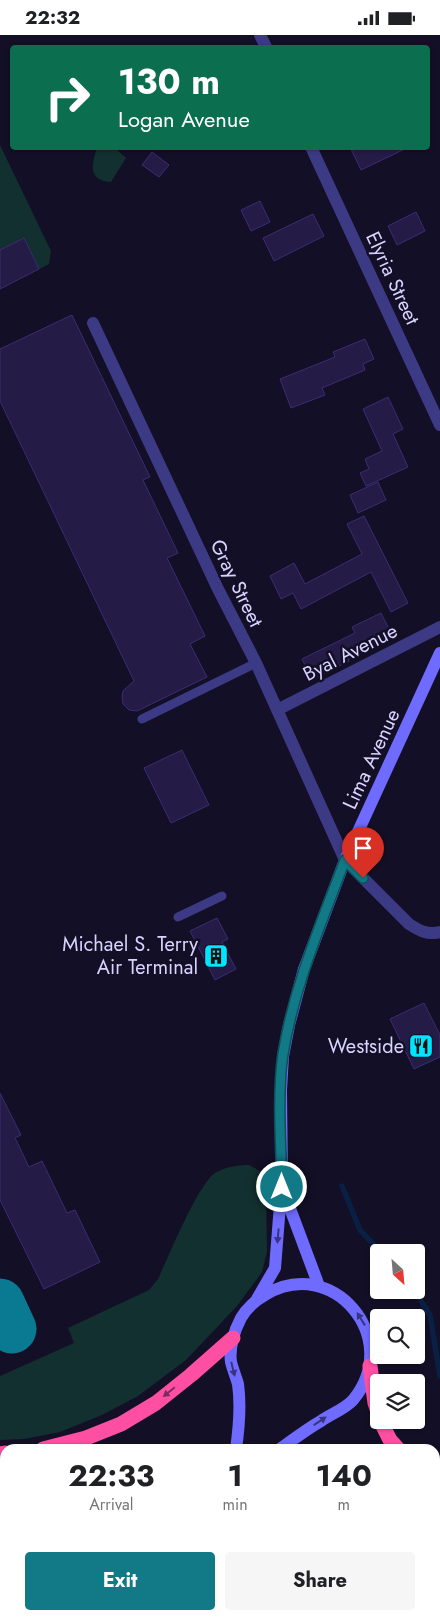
<!DOCTYPE html>
<html lang="en">
<head>
<meta charset="utf-8">
<style>
  :root { --surface:#fff; --page:#f6f6f6; --text:#202124; --muted:#757577; --accent:#127987 }
  body { margin:0; font-family:Jost,sans-serif; background:var(--page); color:var(--text); height:100vh; display:flex; flex-direction:column; font-size:19px; white-space:nowrap }
  * { box-sizing:border-box; margin:0 }
  p { font-size:16px; color:var(--muted) }
  .icon { flex:none; width:28px; height:28px; fill:none; stroke:currentColor; stroke-width:2; stroke-linecap:round; stroke-linejoin:round }
  .map { position:relative; flex:1; overflow:hidden }
  .details { position:absolute; left:0px; top:1409px; width:440px; height:176px; display:flex; flex-direction:column; background:var(--surface); border-radius:15px 15px 0 0; box-shadow:0 1px 4px #0004 }
  .details>* { flex:none }
  .hud { position:absolute; left:10px; top:10px; width:420px; height:105px; border-radius:5px; box-shadow:0 1px 4px #0004; background:#0b6e4f; color:#fff; overflow:hidden }
  .needle { width:32px; rotate:154deg }
  .buttons { position:absolute; left:370px; top:1209px; display:grid; gap:10px }
  .buttons a { display:grid; place-items:center; width:55px; height:55px; border-radius:5px; background:var(--surface); box-shadow:0 1px 4px #0004; font-size:25px }
  .pin { position:absolute; display:grid; place-items:center; width:42px; height:42px; color:#fff; margin:-51px -21px; border-radius:50% 50% 50% 0; rotate:-45deg; box-shadow:0 0 5px #0007 }
  .pin .icon { rotate:45deg }
  .me { position:absolute; width:55px; margin:-28px; rotate:0deg; stroke-linejoin:round; filter:drop-shadow(0 0 4px #0008) }
  .turn { display:flex; align-items:center; gap:18px; height:105px; padding:0 25px; font-size:22px }
  .turn .icon { width:65px; height:65px; stroke-width:2.5 }
  .turn b { display:block; font-size:35px; line-height:42px }
  .eta { display:flex; justify-content:space-evenly; align-items:center; height:85px; text-align:center }
  .eta b { font-size:30px; font-weight:700; line-height:35px }
  .action { display:flex; gap:10px; margin-top:auto; padding:10px 25px }
  .action a { flex:1; height:58px; border-radius:5px; background:var(--accent); color:#fff; font-size:20px; font-weight:700; line-height:58px; text-align:center }
  .action a+a { background:var(--page); color:var(--text) }
  .status { display:flex; justify-content:space-between; align-items:center; height:35px; padding:0 25px; background:var(--surface); direction:ltr }
  .status svg { height:14px; fill:currentColor }
  .map>svg:first-child { display:block }
</style>
</head>
<body>
<div class="status"><b>22:32</b><svg viewBox="0 0 49 12"><path d="M0 12V9h3v3zM5 12V6h3v6zM10 12V3h3v9zM15 12V0h3v12zM26 1h20v11H26zM47 4h2v5h-2z"/></svg></div>
<div class="map">
<svg width="440" height="1584" viewBox="0 0 440 1584">
  <rect width="100%" height="100%" fill="#130f26"/>
  <path fill="#12302f" d="M 0,110 L 51,216 L 49,229 L 39,234 L 24,204 L 0,215 Z
    M 97,113 L 118,113 L 117,115 L 126,123 L 111,147 C 87,146 92,128 97,113 Z
    M 249,1130 L 260,1136 L 266,1150 L 267,1217 L 262,1237 L 237,1271 L 186,1325 L 138,1361 L 102,1380 L 60,1397 L 24,1404 L 0,1405 L 0,1341 L 74,1308 L 68,1293 L 149,1255 L 158,1244 C 168,1223 198,1149 215,1138 C 225,1132 237,1130 249,1130 Z"/>
  <g fill="none" stroke-linecap="round" stroke-linejoin="round">
    <path stroke="#0a1f44" stroke-width="5.5" d="M 342,1151 L 360,1195 L 382,1218
      M 414,1255 L 430,1280 L 440,1341"/>
    <path stroke="#0a7a92" stroke-width="49" d="M 0,1268 L 12,1294"/>
  </g>
  <path fill="#241b47" stroke="#3b2d73" d="M 350,112 L 409,112 L 361,135 Z
    M 152,117 L 169,130 L 159,142 L 142,130 Z
    M 260,166 L 270,187 L 251,196 L 241,175 Z
    M 416,177 L 425,196 L 397,210 L 388,191 Z
    M 313,179 L 324,201 L 274,226 L 263,203 Z
    M 24,203 L 39,234 L 0,254 L 0,215 Z
    M 72,280 L 150,442 L 143,445 L 178,518 L 167,523 L 205,601 L 190,609 L 207,642 L 137,676 L 129,675 L 123,669 L 122,661 L 123,656 L 134,646 L 0,366 L 0,314 Z
    M 365,304 L 374,324 L 363,329 L 365,335 L 322,353 L 325,360 L 291,373 L 280,344 L 335,322 L 333,317 Z
    M 388,362 L 403,394 L 393,399 L 408,432 L 366,451 L 360,438 L 369,434 L 365,424 L 382,416 L 363,374 Z
    M 378,447 L 386,465 L 358,478 L 350,460 Z
    M 364,481 L 408,568 L 391,577 L 371,537 L 301,574 L 293,558 L 281,564 L 270,541 L 294,528 L 305,549 L 362,519 L 347,489 Z
    M 381,578 L 393,602 L 348,624 L 349,626 L 312,644 L 302,624 L 355,598 L 352,592 Z
    M 182,715 L 209,770 L 171,788 L 144,733 Z
    M 217,883 L 228,904 L 222,907 L 236,934 L 215,945 L 190,896 Z
    M 424,968 L 440,1000 L 440,1022 L 414,1034 L 390,984 Z
    M 0,1058 L 21,1100 L 15,1103 L 29,1132 L 42,1126 L 67,1178 L 75,1175 L 100,1227 L 44,1254 L 0,1165 Z"/>
  <g fill="none" stroke-linecap="round" stroke-linejoin="round">
    <path stroke="#3d3a85" stroke-width="9" d="M 142,684 L 256,628
      M 178,882 L 222,861"/>
    <path stroke="#3d3a85" stroke-width="12" d="M 260,0 L 266,12
      M 311,112 L 440,390
      M 93,288 L 218,554 L 256,628 L 345,825 L 409,889 C 420,896 427,900 440,897
      M 277,675 L 440,592"/>
    <path stroke="#6f6bff" stroke-width="12" d="M 319,1251 L 282,1152 L 281,1055 L 283,1021 L 289,990 L 304,934 L 345,825 L 440,618
      M 257,1264 L 275,1233 L 281,1157
      M 236,1414 C 239,1393 241,1370 238,1349 C 236,1342 233,1335 231,1327 C 229,1313 234,1296 241,1283 C 246,1274 256,1265 265,1260 C 332,1219 404,1303 353,1365 C 345,1374 331,1379 321,1386 C 307,1394 294,1404 280,1414
      M 170,1584 L 173,1580
      M 192,1584 L 194,1580"/>
    <path stroke="#ff4fa3" stroke-width="15" d="M 370,1331 L 375,1368 L 379,1380
      M 380,1385 L 390,1405 L 398,1414
      M 43,1414 L 86,1403 L 121,1389 L 156,1368 L 191,1340 L 233,1303
      M 0,1419 L 5,1418
      M 435,1436 L 440,1437
      M 0,1461 L 5,1462
      M 0,1492 L 5,1493
      M 435,1549 L 440,1550
      M 435,1579 L 440,1580"/>
  </g>
  <defs><path id="oneway-solid" d="M-6-.8H1V-3.2L6.5 0L1 3.2V.8H-6Z" transform="scale(1.25)"/></defs>
  <g fill="#38347d">
    <use href="#oneway-solid" transform="translate(278 1201) rotate(95)"/>
    <use href="#oneway-solid" transform="translate(361 1284) rotate(-122)"/>
    <use href="#oneway-solid" transform="translate(233 1334) rotate(76)"/>
    <use href="#oneway-solid" transform="translate(320 1386) rotate(-33)"/>
  </g>
  <use fill="#7d2c5e" href="#oneway-solid" transform="translate(169 1357) rotate(141)"/>
  <g fill="none" stroke-linecap="round" stroke-linejoin="round">
    <defs>
      <path id="route" d="M 282,1152 C 281,1111 277,1060 283,1019 C 294,951 321,889 345,825 L 363,843"/>
    </defs>
    <use href="#route" stroke="#0c4f58" stroke-width="12"/>
    <use href="#route" stroke="#127987" stroke-width="9"/>
  </g>
  <defs>
    <symbol id="building-square" viewBox="-11 -11 22 22"><rect x="-9" y="-9" width="18" height="18" rx="4" fill="#00e5ff" stroke="#130f26"/><path d="M-4-6H4V6H1V3H-1V6H-4ZM-2.5-4.3h1.7v1.8h-1.7ZM.8-4.3h1.7v1.8H.8ZM-2.5-1h1.7V.8h-1.7ZM.8-1h1.7V.8H.8Z" fill="#111"/></symbol>
    <symbol id="restaurant-square" viewBox="-11 -11 22 22"><rect x="-9" y="-9" width="18" height="18" rx="4" fill="#00e5ff" stroke="#130f26"/><path d="M-5-6h1v4h1v-4h1v4h1v-4h1v5L-1.5 .5V6h-2V.5L-5-1ZM5-6V6H3V1.5H1.5Q1.5-4 5-6Z" fill="#111"/></symbol>
  </defs>
  <g fill-rule="evenodd">
    <use href="#building-square" x="202" y="907" width="28" height="28"/>
    <use href="#restaurant-square" x="407" y="997" width="28" height="28"/>
  </g>
  <g text-anchor="middle" stroke-width="5" stroke-linejoin="round" paint-order="stroke">
    <g font-size="20" fill="#d9d4ff" stroke="#130f26">
      <text transform="translate(393 243) rotate(65)" y="7">Elyria Street</text>
      <text transform="translate(237 548) rotate(64)" y="7">Gray Street</text>
      <text transform="translate(350 617) rotate(-27)" y="7">Byal Avenue</text>
      <text transform="translate(371 724) rotate(-65)" y="7">Lima Avenue</text>
    </g>
    <g font-size="20" fill="#d9d4ff" stroke="#130f26" text-anchor="end">
      <text x="198" y="916">Michael S. Terry<tspan x="198" dy="23">Air Terminal</tspan></text>
      <text x="404" y="1018">Westside</text>
    </g>
  </g>
</svg>
<div class="buttons">
<a><svg class="needle" viewBox="-14 -14 28 28"><path d="M0-13l5 13h-10z" fill="#e53935"/><path d="M0 13l5-13h-10z" fill="#757577"/></svg></a>
<a><svg class="icon" aria-label="search" viewBox="0 0 24 24"><circle cx="10" cy="10" r="6"/><path d="M15 15l6 6"/></svg></a>
<a><svg class="icon" aria-label="layers" viewBox="0 0 24 24"><path d="M12 4l9 5-9 5-9-5zM3 14l9 5 9-5"/></svg></a>
</div>
<div class="pin" style="left:363px;top:843px;background:#d93025"><svg class="icon" aria-label="arrive" viewBox="0 0 24 24"><path d="M6 21V4h12l-3 4 3 4H6"/></svg></div>
<svg class="me" style="left:282px;top:1152px" viewBox="-20 -20 40 40"><circle r="17" fill="#127987" stroke="#fff" stroke-width="3"/><path d="M0-11L8 9 0 5-8 9z" fill="#fff"/></svg>
<div class="hud">
<div class="turn"><svg class="icon" aria-label="right" viewBox="0 0 24 24"><path d="M7 20v-9h11M14 6l5 5-5 5"/></svg><div><b>130 m</b>Logan Avenue</div></div>
</div>
<section class="details">
<div class="eta">
<div><b>22:33</b><p>Arrival</p></div>
<div><b>1</b><p>min</p></div>
<div><b>140</b><p>m</p></div>
</div>
<div class="action"><a>Exit</a><a>Share</a></div>
</section>
</div>
</body>
</html>
